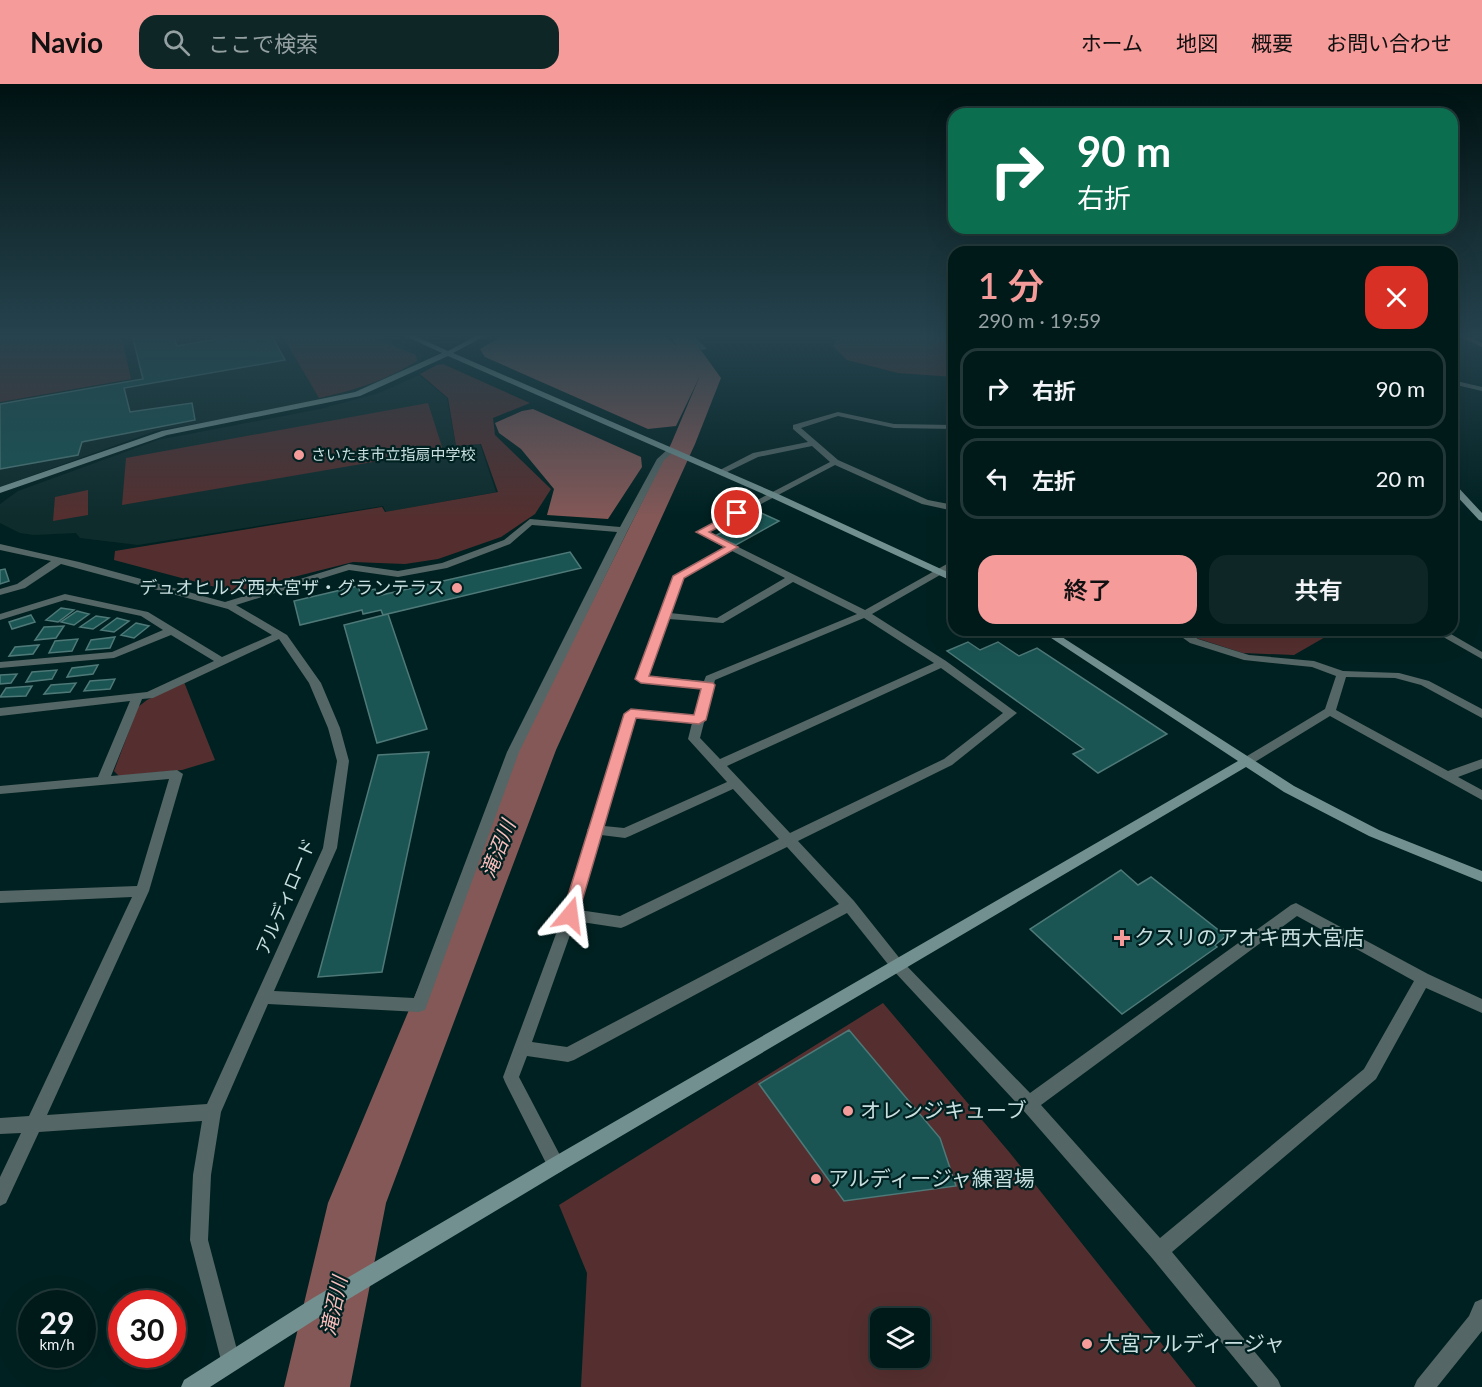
<!DOCTYPE html>
<html lang="ja">
<head>
<meta charset="utf-8">
<style>
  :root { --surface:#001919; --page:#0e2626; --text:#f1f3f6; --muted:#95a0a2; --line:#223838; --accent:#f59b9a }
  body { margin:0; font-family:Lato,"Noto Sans JP",sans-serif; background:var(--page); color:var(--text); height:100vh; display:flex; flex-direction:column; font-size:22px; white-space:nowrap }
  * { box-sizing:border-box; margin:0 }
  p { font-size:20px; color:var(--muted) }
  .icon { flex:none; width:33px; height:33px; fill:none; stroke:currentColor; stroke-width:2; stroke-linecap:round; stroke-linejoin:round }
  .map { position:relative; flex:1; overflow:hidden }
  .panel { position:absolute; left:948px; top:162px; width:510px; height:390px; display:flex; flex-direction:column; background:var(--surface); border-radius:18px; box-shadow:0 6px 24px #0002,0 0 0 2px var(--line) }
  .panel>* { flex:none }
  .guide { position:absolute; left:948px; top:24px; width:510px; height:126px; border-radius:18px; box-shadow:0 6px 24px #0002,0 0 0 2px var(--line); background:#0b6e4f; color:#fff; overflow:hidden }
  .buttons { position:absolute; left:870px; top:1224px; display:grid; gap:12px }
  .buttons a { display:grid; place-items:center; width:60px; height:60px; border-radius:12px; background:var(--surface); box-shadow:0 6px 24px #0002,0 0 0 2px var(--line); font-size:30px }
  .speed { position:absolute; left:18px; top:1206px; display:flex; gap:12px; font-size:30px; font-weight:700; text-align:center }
  .speed>* { display:grid; place-content:center; width:78px; height:78px; border-radius:50%; background:var(--surface); box-shadow:0 6px 24px #0002,0 0 0 2px var(--line); line-height:1 }
  .speed small { font-size:15px; font-weight:400 }
  .speed .limit { border:9px solid #d22; background:#fff; color:#111 }
  .pin { position:absolute; display:grid; place-items:center; width:51px; height:51px; color:#fff; margin:-26px; border:3px solid #fff; border-radius:50%; box-shadow:0 2px 6px #0007 }
  .me { position:absolute; width:66px; margin:-33px; rotate:16deg; stroke-linejoin:round; filter:drop-shadow(0 0 4px #0008) }
  .turn { display:flex; align-items:center; gap:21px; height:126px; padding:0 30px; font-size:27px }
  .turn .icon { width:78px; height:78px; stroke-width:2.5 }
  .turn b { display:block; font-size:42px; line-height:51px }
  .round { display:grid; place-items:center; flex:none; width:63px; height:63px; border-radius:18px; background:var(--page) }
  .summary { display:flex; align-items:center; justify-content:space-between; height:102px; padding:0 30px }
  h1 { font-size:36px; font-weight:600; line-height:45px; color:var(--accent) }
  .cta { display:flex; gap:12px; margin-top:auto; padding:12px 30px }
  .cta a { flex:1; height:69px; border-radius:18px; background:var(--accent); color:#111; font-size:24px; font-weight:600; line-height:69px; text-align:center }
  .cta a+a { background:var(--page); color:var(--text) }
  ul { padding:0; list-style:none }
  li { display:flex; align-items:center; gap:18px; height:81px; margin:0 12px 9px; padding:0 18px; border:3px solid var(--line); border-radius:18px }
  li div { flex:1 }
  li b { display:block; font-size:22px }
  li em { font-style:normal }
  header { display:flex; align-items:center; gap:36px; box-sizing:border-box; height:84px; padding:0 30px; background:var(--accent); color:#111 }
  header strong { font-size:28px }
  nav { display:flex; gap:33px; margin-inline-start:auto; font-size:21px }
  .search { width:420px; height:54px; background:var(--page); display:flex; align-items:center; gap:15px; box-sizing:border-box; padding:0 21px; border-radius:18px; color:var(--muted); font-size:22px }
  .map>svg:first-child { display:block }
</style>
</head>
<body>
<header>
<strong>Navio</strong>
<div class="search"><svg class="icon" aria-label="search" viewBox="0 0 24 24"><circle cx="10" cy="10" r="6"/><path d="M15 15l6 6"/></svg>ここで検索</div>
<nav><a>ホーム</a><a>地図</a><a>概要</a><a>お問い合わせ</a></nav>
</header>
<div class="map">
<svg width="1482" height="1303" viewBox="0 0 1482 1303">
  <rect width="100%" height="100%" fill="#002121"/>
  <path fill="#0e2c2c" d="M 0,251 L 377,251 L 423,270 L 420,278 L 390,295 L 358,307 L 319,318 L 155,347 L 0,403 Z
    M 419,291 L 447,314 L 456,363 L 480,360 L 496,408 L 386,428 L 383,422 L 138,461 L 80,454 L 76,449 L 34,451 L 20,449 L 0,439 L 0,420 L 18,407 L 158,356 L 320,325 L 379,309 Z"/>
  <path fill="#552f2f" fill-rule="evenodd" d="M 0,251 L 121,251 L 131,295 L 0,318 Z
    M 282,251 L 366,251 L 416,271 L 417,277 C 384,297 356,306 319,314 Z
    M 838,251 L 954,251 L 954,293 L 898,289 L 847,276 L 833,262 Z
    M 443,280 L 530,319 L 493,334 L 495,351 L 551,405 L 535,430 L 501,453 L 438,475 L 405,480 L 353,478 L 234,508 L 114,476 L 115,467 L 382,423 L 385,428 L 498,408 L 481,360 L 456,362 L 448,314 L 420,290 L 437,281 Z
    M 428,319 L 443,366 L 122,421 L 126,374 Z
    M 88,406 L 88,431 L 53,437 L 55,413 Z
    M 1183,546 L 1316,546 L 1327,552 L 1294,571 L 1243,569 L 1196,554 Z
    M 184,598 L 215,676 L 182,686 L 119,692 L 114,687 L 138,623 L 147,616 Z
    M 883,919 L 1010,1069 L 1196,1303 L 581,1303 L 587,1189 L 559,1121 ZM 880,1234 L 920,1234 L 920,1274 L 880,1274 Z"/>
  <path fill="#845857" d="M 504,251 L 664,251 L 685,269 L 699,294 L 676,342 L 648,345 L 485,273 L 480,265 Z
    M 533,325 L 641,373 L 642,383 L 608,435 L 547,431 L 554,405 L 521,365 L 499,349 L 495,339 L 522,327 Z"/>
  <g fill="none" stroke-linecap="round" stroke-linejoin="round">
    <path stroke="#845857" stroke-width="4" d="M 1462,251 L 1482,261"/>
    <path fill="#845857" fill-rule="evenodd" d="M 669,251 L 690,251 L 721,294 L 695,360 L 556,666 L 386,1119 L 350,1303 L 284,1303 L 328,1119 L 518,666 L 671,360 L 699,294 Z"/>
  </g>
  <path fill="#1a5554" stroke="#4e7978" stroke-width="1.5" d="M 132,251 L 173,251 L 177,262 L 242,251 L 271,251 L 285,276 L 124,304 L 130,328 L 192,319 L 195,336 L 82,358 L 78,371 L 0,385 L 0,320 L 143,295 Z
    M 759,428 L 779,437 L 736,461 L 715,452 Z
    M 570,468 L 581,484 L 383,531 L 381,526 L 363,530 L 362,526 L 300,541 L 294,517 L 358,502 L 360,508 L 375,505 L 377,512 Z
    M 5,485 L 9,497 L 0,500 L 0,486 Z
    M 61,524 L 74,526 L 58,538 L 46,536 Z
    M 77,527 L 89,530 L 74,541 L 61,538 Z
    M 388,530 L 427,645 L 377,659 L 344,541 Z
    M 31,531 L 35,538 L 12,545 L 9,538 Z
    M 96,532 L 109,534 L 93,545 L 80,543 Z
    M 117,534 L 129,537 L 114,548 L 101,546 Z
    M 136,539 L 149,542 L 134,554 L 121,551 Z
    M 64,542 L 56,554 L 35,556 L 44,543 Z
    M 115,553 L 110,564 L 86,566 L 91,556 Z
    M 78,555 L 72,567 L 49,569 L 55,557 Z
    M 968,558 L 980,566 L 998,558 L 1019,572 L 1037,564 L 1167,650 L 1098,689 L 1073,670 L 1084,665 L 947,567 Z
    M 39,561 L 33,570 L 9,572 L 15,563 Z
    M 98,581 L 93,590 L 67,593 L 72,584 Z
    M 57,586 L 52,595 L 26,598 L 32,588 Z
    M 17,590 L 11,599 L 0,600 L 0,591 Z
    M 115,595 L 110,605 L 84,607 L 90,597 Z
    M 76,599 L 70,608 L 44,610 L 51,601 Z
    M 32,602 L 26,612 L 0,613 L 6,604 Z
    M 429,668 L 382,888 L 318,893 L 378,671 Z
    M 1121,786 L 1138,801 L 1151,793 L 1226,852 L 1215,861 L 1217,863 L 1122,930 L 1030,845 Z
    M 849,946 L 940,1054 L 956,1102 L 844,1117 L 759,1000 Z"/>
  <g fill="none" stroke-linecap="round" stroke-linejoin="round">
    <path fill="#546665" fill-rule="evenodd" d="M 686,251 L 693,251 L 707,265 L 702,266 Z
      M 1452,296 L 1482,303 L 1482,307 L 1452,300 Z
      M 838,328 L 894,340 L 954,341 L 954,345 L 894,344 L 838,332 L 801,344 L 838,376 L 928,416 L 954,421 L 954,427 L 922,420 L 835,381 L 708,448 L 865,526 L 954,476 L 954,483 L 872,530 L 946,577 L 1017,629 L 952,681 L 798,757 L 854,817 L 901,876 L 1030,1009 L 1291,821 L 1296,819 L 1428,890 L 1482,915 L 1482,929 L 1426,904 L 1376,995 L 1172,1168 L 1278,1296 L 1281,1303 L 1258,1303 L 1152,1174 L 1023,1026 L 891,884 L 847,829 L 574,976 L 568,978 L 527,972 L 519,993 L 562,1075 L 565,1081 L 562,1087 L 556,1090 L 550,1087 L 505,998 L 503,993 L 563,831 L 589,748 L 587,746 L 590,742 L 625,630 L 631,626 L 694,632 L 702,604 L 641,598 L 635,595 L 674,492 L 725,464 L 696,448 L 830,378 L 812,362 L 758,373 L 723,390 L 716,388 L 753,369 L 808,358 L 793,345 L 793,341 ZM 732,467 L 785,494 L 717,534 L 670,529 L 683,494 ZM 793,498 L 857,530 L 706,592 L 704,597 L 648,592 L 668,535 L 723,539 ZM 864,534 L 934,579 L 720,675 L 700,654 L 715,596 ZM 941,584 L 1003,629 L 944,675 L 790,749 L 727,682 ZM 636,634 L 692,639 L 688,655 L 727,698 L 624,744 L 604,742 ZM 733,705 L 779,755 L 620,832 L 579,826 L 601,751 L 625,754 L 630,752 ZM 787,763 L 839,820 L 567,963 L 532,958 L 575,837 L 621,844 L 626,842 ZM 1297,832 L 1414,897 L 1364,985 L 1160,1154 L 1041,1021 Z
      M 668,365 L 675,367 L 664,376 L 628,446 L 519,668 L 425,926 L 419,928 L 268,920 L 221,1028 L 211,1091 L 208,1156 L 240,1277 L 237,1284 L 230,1287 L 223,1284 L 190,1156 L 193,1091 L 202,1037 L 39,1048 L 6,1119 L 0,1122 L 0,1093 L 21,1049 L 0,1050 L 0,1034 L 29,1032 L 132,813 L 0,819 L 0,807 L 137,802 L 169,695 L 0,710 L 0,702 L 98,693 L 130,617 L 0,632 L 0,624 L 147,608 L 214,577 L 171,551 L 114,574 L 0,584 L 0,578 L 112,568 L 163,546 L 141,532 L 65,516 L 0,536 L 0,530 L 65,510 L 148,528 L 222,573 L 272,551 L 228,525 L 61,480 L 25,504 L 0,511 L 0,505 L 17,500 L 51,477 L 0,466 L 0,460 L 79,478 L 225,518 L 349,480 L 398,487 L 442,479 L 504,456 L 530,435 L 620,443 L 657,375 ZM 532,441 L 617,448 L 507,668 L 414,914 L 274,907 L 337,764 L 349,677 L 340,644 L 321,599 L 287,551 L 236,521 L 349,486 L 398,493 L 447,484 L 510,460 ZM 279,555 L 309,599 L 328,644 L 337,677 L 323,764 L 207,1020 L 47,1031 L 149,807 L 183,690 L 177,686 L 111,692 L 142,615 L 153,614 Z
      M 1172,546 L 1184,546 L 1198,555 L 1249,571 L 1314,577 L 1343,587 L 1399,589 L 1429,597 L 1482,625 L 1482,634 L 1421,601 L 1395,594 L 1346,593 L 1336,626 L 1448,687 L 1482,675 L 1482,684 L 1458,693 L 1482,706 L 1482,716 L 1330,632 L 1250,681 L 1242,681 L 1240,678 L 1242,675 L 1325,625 L 1336,592 L 1312,583 L 1244,576 L 1190,559 Z
      M 1431,546 L 1444,546 L 1482,568 L 1482,575 Z
      M 1482,1215 L 1482,1247 L 1437,1303 L 1414,1303 L 1417,1296 L 1469,1232 L 1475,1218 Z"/>
    <path fill="#739090" fill-rule="evenodd" d="M 403,251 L 413,251 L 448,267 L 478,251 L 487,251 L 453,269 L 776,409 L 954,491 L 954,498 L 770,413 L 448,272 L 360,312 L 167,351 L 0,409 L 0,403 L 162,347 L 355,308 L 442,269 Z
      M 1452,399 L 1455,400 L 1482,429 L 1482,437 L 1479,436 L 1452,407 Z
      M 1039,546 L 1051,546 L 1294,702 L 1379,746 L 1482,787 L 1482,798 L 1369,752 L 1284,708 L 1246,683 L 562,1087 L 327,1228 L 210,1303 L 181,1303 L 184,1296 L 313,1214 L 550,1075 L 1238,677 Z"/>
  </g>
  <linearGradient id="sky" x2="0" y2="1"><stop stop-color="#001212"/><stop offset="0.58" stop-color="#26434e"/><stop offset="1" stop-color="#26434e" stop-opacity="0"/></linearGradient>
  <rect width="1482" height="434" fill="url(#sky)"/>
  <path fill="#f59b9a" stroke="#9f6564" stroke-width="1.5" d="M 737,426 L 742,429 L 741,432 L 709,448 L 738,463 L 684,494 L 649,592 L 713,599 L 715,601 L 706,636 L 699,640 L 636,634 L 578,831 L 576,835 L 570,837 L 564,835 L 562,831 L 624,630 L 631,625 L 694,631 L 701,605 L 641,599 L 635,595 L 673,492 L 725,463 L 696,448 Z"/>
  <g fill="#f59b9a" stroke="#002121" stroke-width="2">
    <circle cx="299" cy="371" r="6"/>
    <circle cx="457" cy="504" r="6"/>
    <path d="M1119 845h6v6h6v6h-6v6h-6v-6h-6v-6h6z"/>
    <circle cx="848" cy="1027" r="6"/>
    <circle cx="816" cy="1095" r="6"/>
    <circle cx="1087" cy="1260" r="6"/>
  </g>
  <g text-anchor="middle" stroke-width="4.5" stroke-linejoin="round" paint-order="stroke">
    <g font-size="15" fill="#c9dfdf" stroke="#002121" text-anchor="start">
      <text x="311" y="376">さいたま市立指扇中学校</text>
    </g>
    <g font-size="18" fill="#c9dfdf" stroke="#002121" text-anchor="end">
      <text x="445" y="510">デュオヒルズ西大宮ザ・グランテラス</text>
    </g>
    <g font-size="18" fill="#c9dfdf" stroke="#002121">
      <text transform="translate(286 813) rotate(-67)" y="6">アルディロード</text>
    </g>
    <g font-size="20" font-style="italic" fill="#fbbebc" stroke="#002121">
      <text transform="translate(498 765) rotate(-68)" y="7">滝沼川</text>
      <text transform="translate(334 1222) rotate(-78)" y="7">滝沼川</text>
    </g>
    <g font-size="21" fill="#c9dfdf" stroke="#002121" text-anchor="start">
      <text x="1134" y="861">クスリのアオキ西大宮店</text>
      <text x="860" y="1034">オレンジキューブ</text>
      <text x="828" y="1102">アルディージャ練習場</text>
      <text x="1099" y="1267">大宮アルディージャ</text>
    </g>
  </g>
</svg>
<div class="buttons">
<a><svg class="icon" aria-label="layers" viewBox="0 0 24 24"><path d="M12 4l9 5-9 5-9-5zM3 14l9 5 9-5"/></svg></a>
</div>
<div class="speed"><div>29<small>km/h</small></div><div class="limit">30</div></div>
<div class="pin" style="left:737px;top:429px;background:#d93025"><svg class="icon" aria-label="arrive" viewBox="0 0 24 24"><path d="M6 21V4h12l-3 4 3 4H6"/></svg></div>
<svg class="me" style="left:570px;top:831px" viewBox="-20 -20 40 40"><path d="M0-17L14 15 0 8-14 15z" fill="#f59b9a" stroke="#fff" stroke-width="4"/></svg>
<div class="guide">
<div class="turn"><svg class="icon" aria-label="right" viewBox="0 0 24 24"><path d="M7 20v-9h11M14 6l5 5-5 5"/></svg><div><b>90 m</b>右折</div></div>
</div>
<section class="panel">
<div class="summary"><div><h1>1 分</h1><p>290 m · 19:59</p></div><a class="round" style="background:#d93025;color:#fff"><svg class="icon" aria-label="close" viewBox="0 0 24 24"><path d="M6 6l12 12M18 6L6 18"/></svg></a></div>
<ul>
<li><svg class="icon" aria-label="right" viewBox="0 0 24 24"><path d="M7 20v-9h11M14 6l5 5-5 5"/></svg><div><b>右折</b></div><em>90 m</em></li>
<li><svg class="icon" aria-label="left" viewBox="0 0 24 24"><path d="M17 20v-9H6M10 6l-5 5 5 5"/></svg><div><b>左折</b></div><em>20 m</em></li>
</ul>
<div class="cta"><a>終了</a><a>共有</a></div>
</section>
</div>
</body>
</html>
